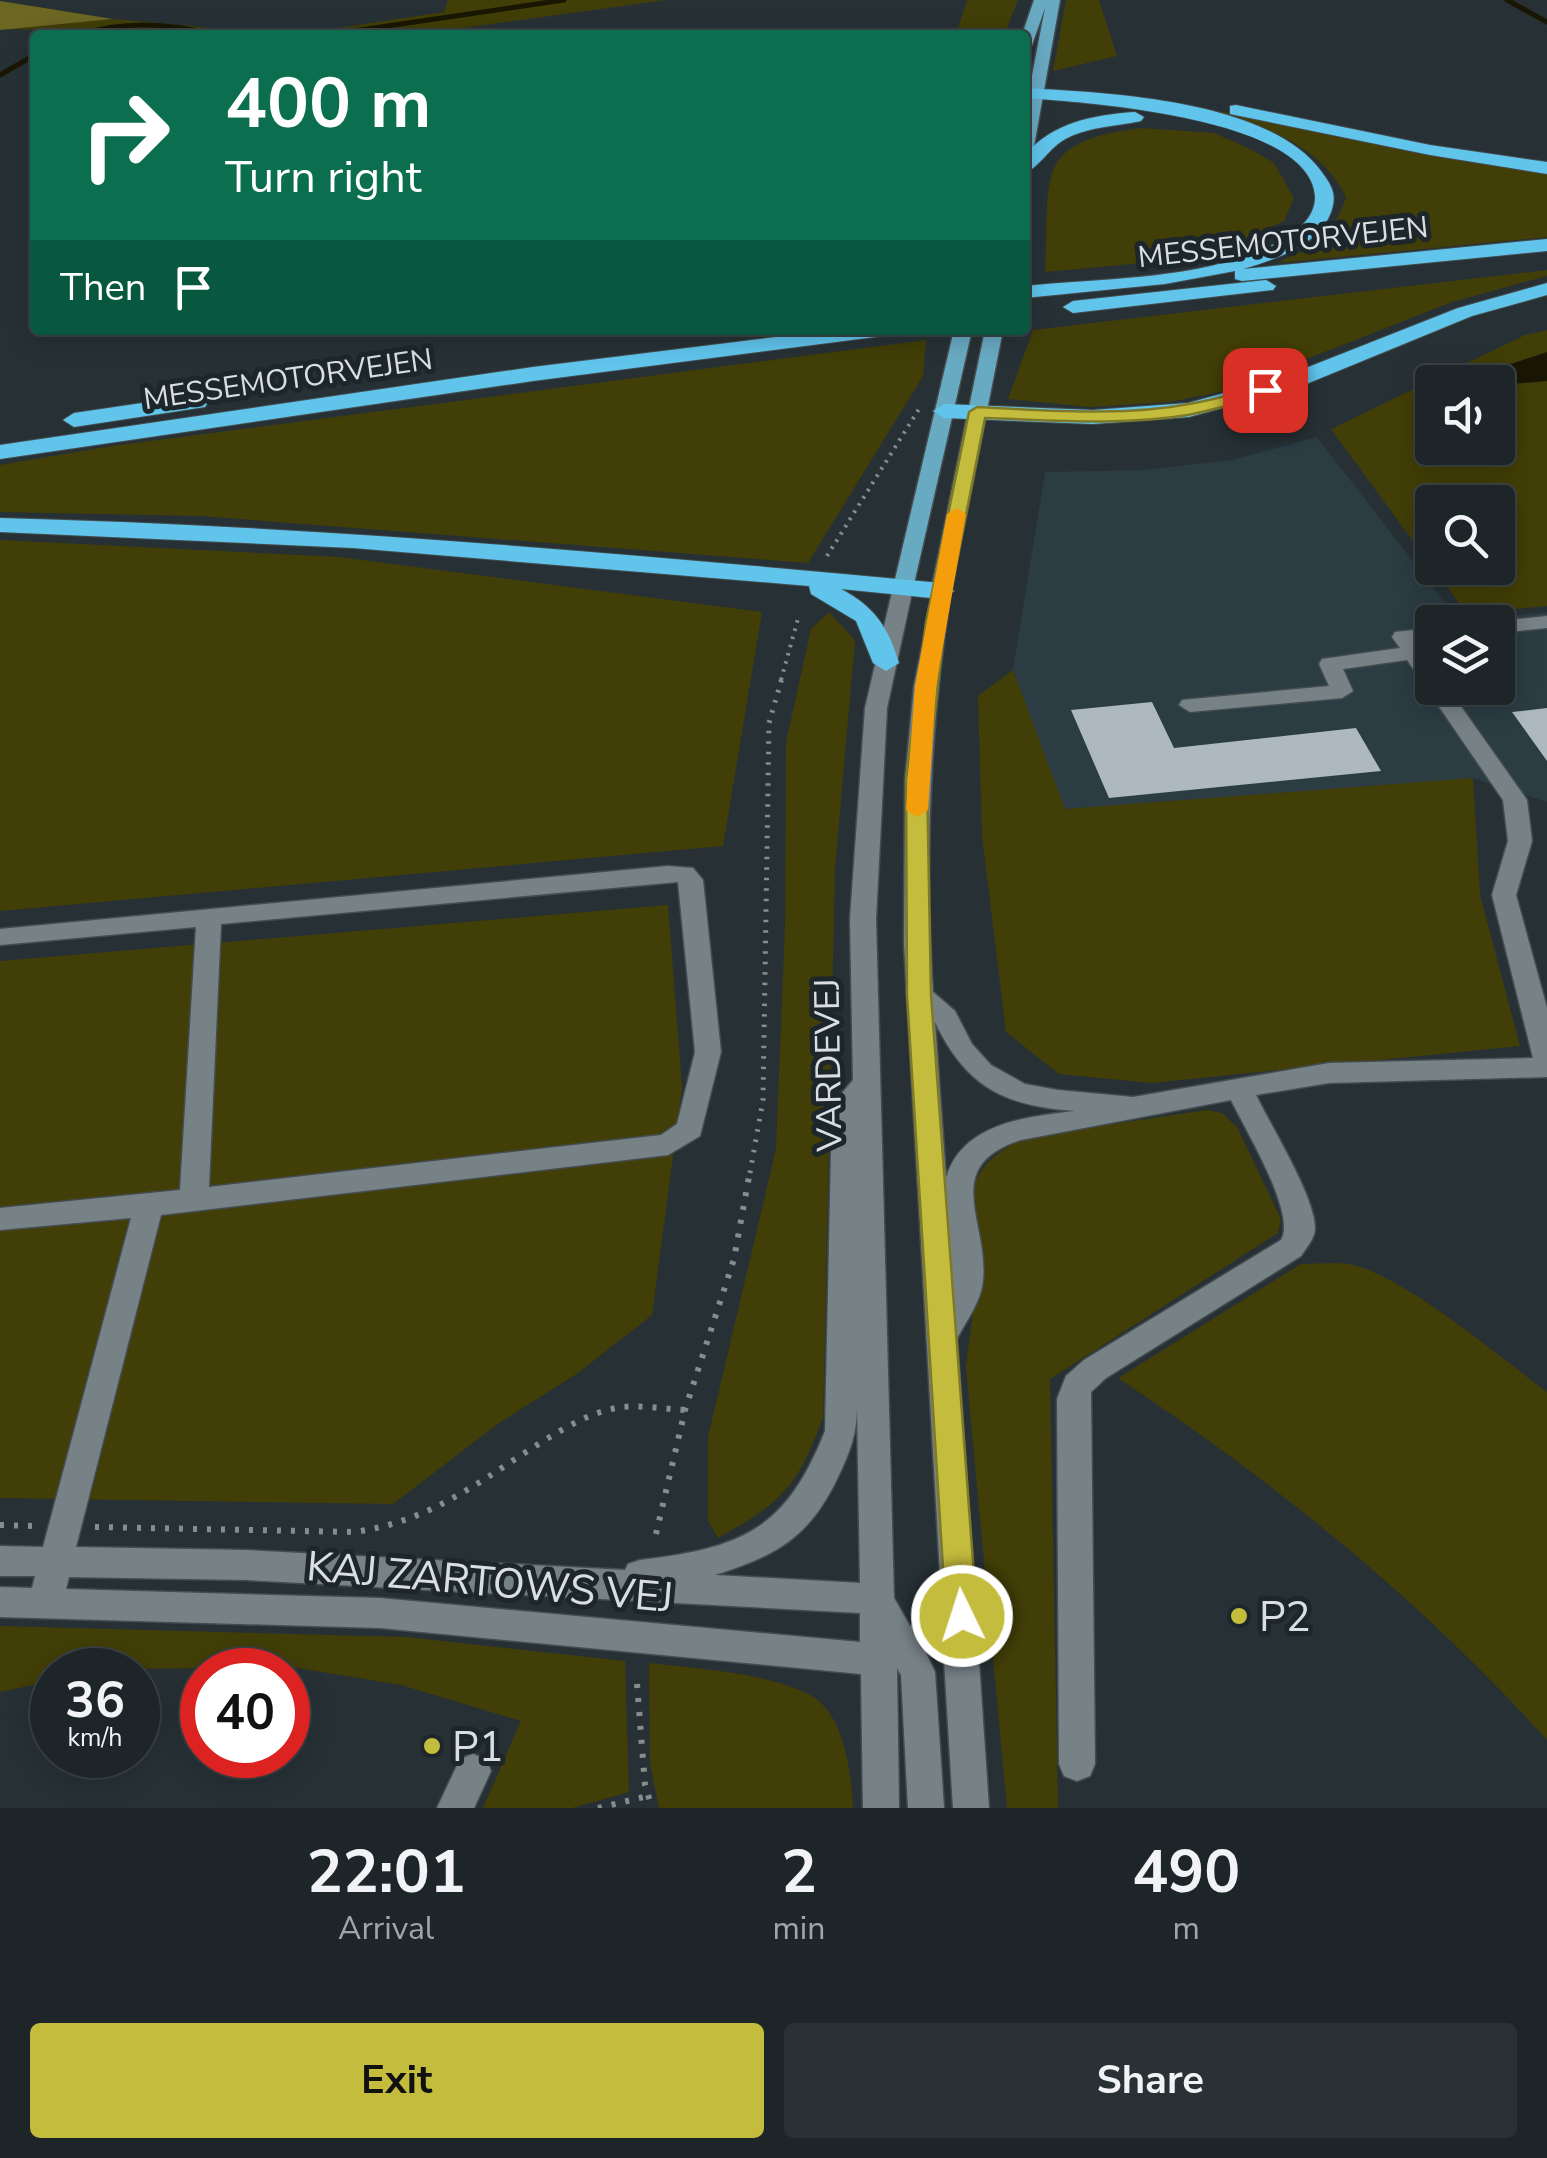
<!DOCTYPE html>
<html lang="en">
<head>
<meta charset="utf-8">
<style>
  :root { --surface:#1d2528; --page:#2a3134; --text:#f1f3f6; --muted:#a0a5a8; --line:#3b4245; --accent:#c4bc3d }
  body { margin:0; font-family:"Nunito Sans",sans-serif; background:var(--page); color:var(--text); height:100vh; display:flex; flex-direction:column; font-size:38px; white-space:nowrap }
  * { box-sizing:border-box; margin:0 }
  p { font-size:32px; color:var(--muted) }
  .icon { flex:none; width:55px; height:55px; fill:none; stroke:currentColor; stroke-width:2; stroke-linecap:round; stroke-linejoin:round }
  .map { position:relative; height:1808px; overflow:hidden }
  .side { display:flex; flex-direction:column; background:var(--surface); flex:1 }
  .side>* { flex:none }
  .hud { position:absolute; left:30px; top:30px; width:1000px; height:305px; border-radius:10px; box-shadow:0 5px 25px #0003,0 0 0 2px var(--line); background:#0b6e4f; color:#fff; overflow:hidden }
  .buttons { position:absolute; left:1415px; top:365px; display:grid; gap:20px }
  .buttons a { display:grid; place-items:center; width:100px; height:100px; border-radius:10px; background:var(--surface); box-shadow:0 5px 25px #0003,0 0 0 2px var(--line); font-size:50px }
  .speed { position:absolute; left:30px; top:1648px; display:flex; gap:20px; font-size:50px; font-weight:700; text-align:center }
  .speed>* { display:grid; place-content:center; width:130px; height:130px; border-radius:50%; background:var(--surface); box-shadow:0 5px 25px #0003,0 0 0 2px var(--line); line-height:1 }
  .speed small { font-size:25px; font-weight:400 }
  .speed .limit { border:15px solid #d22; background:#fff; color:#111 }
  .pin { position:absolute; display:grid; place-items:center; width:85px; height:85px; color:#fff; margin:-42px; border-radius:20px; box-shadow:0 5px 15px #0006 }
  .me { position:absolute; width:110px; margin:-55px; rotate:356deg; stroke-linejoin:round; filter:drop-shadow(0 0 8px #0008) }
  .turn { display:flex; align-items:center; gap:35px; height:210px; padding:0 30px; font-size:45px }
  .turn .icon { width:130px; height:130px; stroke-width:2.5 }
  .turn b { display:block; font-size:70px; line-height:85px }
  .then { display:flex; align-items:center; height:95px; padding:0 30px; background:#0003; gap:20px; font-size:38px }
  .eta { display:flex; justify-content:space-evenly; align-items:center; height:170px; text-align:center }
  .eta b { font-size:60px; font-weight:700; line-height:70px }
  .action { display:flex; gap:20px; margin-top:auto; padding:20px 30px }
  .action a { flex:1; height:115px; border-radius:10px; background:var(--accent); color:#111; font-size:40px; font-weight:700; line-height:115px; text-align:center }
  .action a+a { background:var(--page); color:var(--text) }
  .map>svg:first-child { display:block }
</style>
</head>
<body>
<div class="map">
<svg width="1547" height="1808" viewBox="0 0 1547 1808">
  <rect width="100%" height="100%" fill="#273135"/>
  <path fill="#2b3c43" fill-rule="evenodd" d="M 1317,437 L 1459,621 L 1547,612 L 1547,802 L 1473,778 L 1064,809 L 1013,670 L 1045,472 L 1143,470 L 1233,460 ZM 1432,622 L 1498,622 L 1498,688 L 1432,688 Z"/>
  <path fill="#423e07" d="M 448,0 L 666,0 L 412,35 L 292,35 L 444,12 Z
    M 967,0 L 1018,0 L 1004,35 L 956,35 Z
    M 1066,0 L 1099,0 L 1117,56 L 1053,71 Z
    M 113,19 L 203,27 L 230,35 L 5,29 Z
    M 1200,109 L 1246,115 L 1420,154 L 1547,171 L 1547,237 L 1277,263 C 1315,245 1332,239 1346,197 C 1318,140 1257,124 1200,109 Z
    M 1142,128 L 1214,133 L 1252,150 L 1274,163 L 1294,198 L 1284,221 L 1244,239 L 1175,260 L 1045,272 C 1051,176 1030,142 1142,128 Z
    M 1547,270 L 1547,276 L 1452,302 L 1225,391 L 1169,402 L 1090,407 L 1008,399 L 1033,330 Z
    M 1547,330 L 1547,352 L 1475,376 L 1476,382 L 1432,382 L 1432,448 L 1498,448 L 1498,385 L 1547,381 L 1547,606 L 1467,614 L 1433,568 L 1498,568 L 1498,502 L 1432,502 L 1432,567 L 1331,429 L 1525,335 Z
    M 926,340 L 923,376 L 808,563 L 200,516 L 0,512 L 0,465 L 112,446 Z
    M 0,540 L 339,557 L 762,612 L 723,846 L 0,911 Z
    M 829,612 L 855,640 L 835,868 L 823,1418 C 797,1488 781,1503 718,1538 L 708,1521 L 708,1437 L 776,1149 L 785,926 L 786,742 L 811,629 Z
    M 1013,670 L 1065,809 L 1473,778 L 1480,895 L 1520,1046 L 1151,1083 L 1059,1074 L 1006,1032 L 982,836 L 978,696 Z
    M 668,905 L 682,1088 L 652,1315 L 578,1373 L 499,1423 L 393,1504 L 0,1498 L 0,961 Z
    M 1207,1110 L 1222,1113 L 1237,1127 L 1281,1219 L 1278,1233 L 1050,1379 L 1058,1808 L 1007,1808 L 966,1368 C 968,1345 973,1321 974,1298 C 978,1225 943,1174 1027,1137 Z
    M 1301,1264 C 1316,1264 1333,1262 1348,1264 C 1400,1272 1502,1359 1547,1392 L 1547,1740 C 1421,1600 1275,1482 1118,1378 Z
    M 0,1626 L 406,1637 L 625,1661 L 629,1792 L 572,1808 L 483,1808 L 521,1721 L 401,1685 L 291,1667 L 52,1670 L 52,1681 L 0,1692 Z
    M 649,1663 C 699,1669 765,1672 810,1695 C 845,1714 851,1773 853,1808 L 659,1808 L 650,1763 Z"/>
  <path fill="#6c6723" d="M 0,1 L 113,19 L 0,30 Z"/>
  <path fill="#191704" d="M 1547,352 L 1547,381 L 1498,385 L 1474,382 L 1475,376 Z"/>
  <g fill="none" stroke-linecap="round" stroke-linejoin="round">
    <path stroke="#191704" stroke-width="5" d="M 1507,0 L 1547,22
      M 79,35 C 125,20 170,23 216,35
      M 326,35 L 564,0
      M 0,75 L 35,55"/>
  </g>
  <path fill="#adb9be" d="M 1152,702 L 1174,748 L 1356,728 L 1381,771 L 1109,798 L 1071,710 Z
    M 1547,708 L 1547,761 L 1512,712 Z"/>
  <g fill="none" stroke-linecap="round" stroke-linejoin="round">
    <defs>
      <path id="minor" d="M 903,582 L 913,588 L 887,708 L 876,919 L 894,1598 L 910,1626 L 942,1609 L 904,944 L 905,780 L 914,686 L 934,587 L 941,585 L 951,591 C 930,725 924,857 933,992 L 955,1011 L 972,1044 L 991,1065 L 1025,1084 L 1058,1090 L 1133,1097 L 1329,1063 L 1533,1058 L 1492,895 L 1508,841 L 1503,800 L 1407,660 L 1343,669 L 1353,691 L 1342,698 L 1190,712 L 1179,705 L 1182,700 L 1329,686 L 1319,664 L 1322,659 L 1400,648 L 1392,637 L 1395,632 L 1432,628 L 1432,640 L 1417,642 L 1432,665 L 1432,688 L 1448,688 L 1527,800 L 1532,841 L 1516,895 L 1547,1008 L 1547,1077 L 1329,1083 L 1256,1095 C 1271,1126 1315,1197 1315,1228 C 1315,1238 1307,1247 1301,1256 L 1106,1378 L 1091,1392 L 1095,1764 L 1090,1776 L 1077,1781 L 1064,1776 L 1059,1764 L 1057,1399 L 1066,1376 L 1084,1360 L 1281,1240 C 1297,1214 1245,1129 1231,1100 L 1021,1140 C 939,1166 989,1222 983,1281 C 981,1302 966,1321 957,1339 L 989,1808 L 953,1808 L 943,1643 L 926,1653 L 935,1672 L 944,1808 L 908,1808 L 901,1675 L 897,1668 L 899,1808 L 863,1808 L 861,1674 L 380,1628 L 0,1617 L 0,1587 L 32,1588 L 35,1576 L 0,1576 L 0,1546 L 43,1547 L 131,1218 L 0,1230 L 0,1208 L 180,1190 L 196,927 L 0,945 L 0,929 L 668,866 L 693,868 L 703,880 L 721,1052 L 700,1136 L 668,1155 L 161,1215 L 76,1547 L 246,1550 L 625,1570 L 628,1564 L 640,1560 C 742,1548 786,1530 825,1431 L 832,1105 L 853,1080 L 850,919 L 865,708 L 893,588 ZM 678,882 L 695,1052 L 677,1124 L 661,1135 L 209,1187 L 221,924 ZM 935,1022 C 966,1087 1004,1106 1075,1111 C 1026,1117 962,1123 946,1178 ZM 857,1407 L 860,1583 L 715,1575 C 778,1555 810,1537 839,1475 C 850,1452 857,1433 857,1407 ZM 69,1577 L 246,1580 L 860,1613 L 860,1642 L 380,1598 L 66,1589 Z
        M 1547,616 L 1547,628 L 1498,633 L 1498,622 L 1490,622 Z
        M 473,1754 L 486,1759 L 491,1771 L 474,1808 L 437,1808 L 460,1759 Z"/>
      <path id="major" d="M 1034,0 L 1060,0 L 1033,152 L 1025,157 L 1025,112 L 1045,8 L 1032,45 L 1025,49 L 1025,35 L 1022,35 Z
        M 954,330 L 972,330 L 913,588 L 903,594 L 893,588 Z
        M 985,330 L 1003,330 L 951,591 L 941,597 L 931,591 Z"/>
      <path id="highway" d="M 1025,88 C 1108,93 1267,99 1321,171 C 1329,182 1336,191 1333,205 C 1325,244 1276,259 1243,269 L 1547,239 L 1547,251 L 1242,281 L 1235,279 L 1235,271 L 1165,284 L 1025,298 L 1025,286 C 1109,277 1211,281 1286,238 C 1301,229 1316,214 1315,196 C 1310,117 1083,102 1025,98 Z
        M 1236,105 L 1430,145 L 1547,162 L 1547,174 L 1430,155 L 1230,114 L 1230,106 Z
        M 1135,112 L 1144,117 L 1141,121 C 1114,127 1087,126 1062,141 C 1048,150 1039,167 1025,173 L 1025,155 C 1053,122 1094,115 1135,112 Z
        M 1266,280 L 1276,286 L 1273,290 L 1073,313 L 1063,307 L 1073,301 Z
        M 1547,283 L 1547,295 L 1472,316 L 1299,387 L 1189,417 L 1093,424 L 944,418 L 933,411 L 944,404 L 1093,410 L 1188,403 L 1283,377 L 1458,308 Z
        M 832,330 L 894,330 L 883,336 L 533,381 L 0,459 L 0,445 L 533,367 Z
        M 197,395 L 205,397 L 208,402 L 205,407 L 74,427 L 63,420 L 74,413 Z
        M 0,518 C 315,526 628,554 941,583 L 954,591 L 941,599 L 841,589 C 874,606 889,628 899,663 L 886,671 L 873,663 L 856,621 L 811,594 L 809,586 L 353,548 L 0,532 Z"/>
    </defs>
    <use href="#minor" stroke="#444c4f" stroke-width="3"/>
    <use href="#major" stroke="#444c4f" stroke-width="3"/>
    <use href="#highway" stroke="#444c4f" stroke-width="2"/>
    <path stroke="#858d90" stroke-width="4" stroke-dasharray="2.5 6" stroke-linecap="butt" d="M 827,556 L 919,409
      M 781,680 L 799,615"/>
    <path stroke="#858d90" stroke-width="5" stroke-dasharray="2.5 8" stroke-linecap="butt" d="M 750,1173 L 763,1100 L 769,723 L 782,678"/>
    <path stroke="#858d90" stroke-width="6" stroke-dasharray="4 10" stroke-linecap="butt" d="M 0,1525 L 35,1526
      M 95,1527 L 354,1532 C 422,1523 470,1489 526,1452 C 553,1435 584,1414 616,1408 C 638,1404 662,1409 685,1410
      M 656,1534 L 685,1410 L 734,1259 L 750,1171
      M 637,1684 L 645,1785 L 652,1808
      M 598,1808 L 648,1796"/>
    <use href="#minor" fill="#778287" fill-rule="evenodd"/>
    <use href="#major" fill="#69aac3" fill-rule="evenodd"/>
    <use href="#highway" fill="#60c4eb" fill-rule="evenodd"/>
  </g>
  <path fill="#c4bc3d" stroke="#7f7a28" stroke-width="2.5" d="M 1265,385 L 1271,387 L 1271,394 C 1243,401 1215,410 1188,415 C 1121,426 1052,420 985,418 L 945,622 L 927,780 L 931,995 L 977,1616 L 973,1626 L 962,1630 L 951,1626 L 946,1616 L 907,995 L 906,780 L 926,622 L 969,412 L 977,407 C 1047,410 1120,417 1189,404 C 1214,400 1240,392 1265,385 Z"/>
  <path fill="#f59e0b" d="M 957,508 L 966,514 L 936,686 L 928,810 L 917,817 L 906,810 L 915,686 L 947,514 Z"/>
  <g fill="#c4bc3d" stroke="#1d272b" stroke-width="4">
    <circle cx="1239" cy="1616" r="10"/>
    <circle cx="432" cy="1746" r="10"/>
  </g>
  <g text-anchor="middle" stroke-width="10" stroke-linejoin="round" paint-order="stroke">
    <g font-size="30" fill="#d8dee1" stroke="#1d272b">
      <text transform="translate(1283 242) rotate(-6)" y="10">MESSEMOTORVEJEN</text>
      <text transform="translate(288 379) rotate(-8)" y="10">MESSEMOTORVEJEN</text>
    </g>
    <g font-size="35" fill="#d8dee1" stroke="#1d272b">
      <text transform="translate(828 1065) rotate(-91)" y="12">VARDEVEJ</text>
    </g>
    <g font-size="42" fill="#d8dee1" stroke="#1d272b">
      <text transform="translate(490 1581) rotate(5)" y="15">KAJ ZARTOWS VEJ</text>
    </g>
    <g font-size="42" fill="#d8dee1" stroke="#1d272b" text-anchor="start">
      <text x="1259" y="1631">P2</text>
      <text x="452" y="1761">P1</text>
    </g>
  </g>
</svg>
<div class="buttons">
<a><svg class="icon" aria-label="sound" viewBox="0 0 24 24"><path d="M4 9h4l5-4v14l-5-4H4zM17 9q2 3 0 6"/></svg></a>
<a><svg class="icon" aria-label="search" viewBox="0 0 24 24"><circle cx="10" cy="10" r="6"/><path d="M15 15l6 6"/></svg></a>
<a><svg class="icon" aria-label="layers" viewBox="0 0 24 24"><path d="M12 4l9 5-9 5-9-5zM3 14l9 5 9-5"/></svg></a>
</div>
<div class="speed"><div>36<small>km/h</small></div><div class="limit">40</div></div>
<div class="pin" style="left:1265px;top:390px;background:#d93025"><svg class="icon" aria-label="arrive" viewBox="0 0 24 24"><path d="M6 21V4h12l-3 4 3 4H6"/></svg></div>
<svg class="me" style="left:962px;top:1616px" viewBox="-20 -20 40 40"><circle r="17" fill="#c4bc3d" stroke="#fff" stroke-width="3"/><path d="M0-11L8 9 0 5-8 9z" fill="#fff"/></svg>
<div class="hud">
<div class="turn"><svg class="icon" aria-label="right" viewBox="0 0 24 24"><path d="M7 20v-9h11M14 6l5 5-5 5"/></svg><div><b>400 m</b>Turn right</div></div>
<div class="then">Then<svg class="icon" aria-label="arrive" viewBox="0 0 24 24"><path d="M6 21V4h12l-3 4 3 4H6"/></svg></div>
</div>
</div>
<section class="side">
<div class="eta">
<div><b>22:01</b><p>Arrival</p></div>
<div><b>2</b><p>min</p></div>
<div><b>490</b><p>m</p></div>
</div>
<div class="action"><a>Exit</a><a>Share</a></div>
</section>
</body>
</html>
